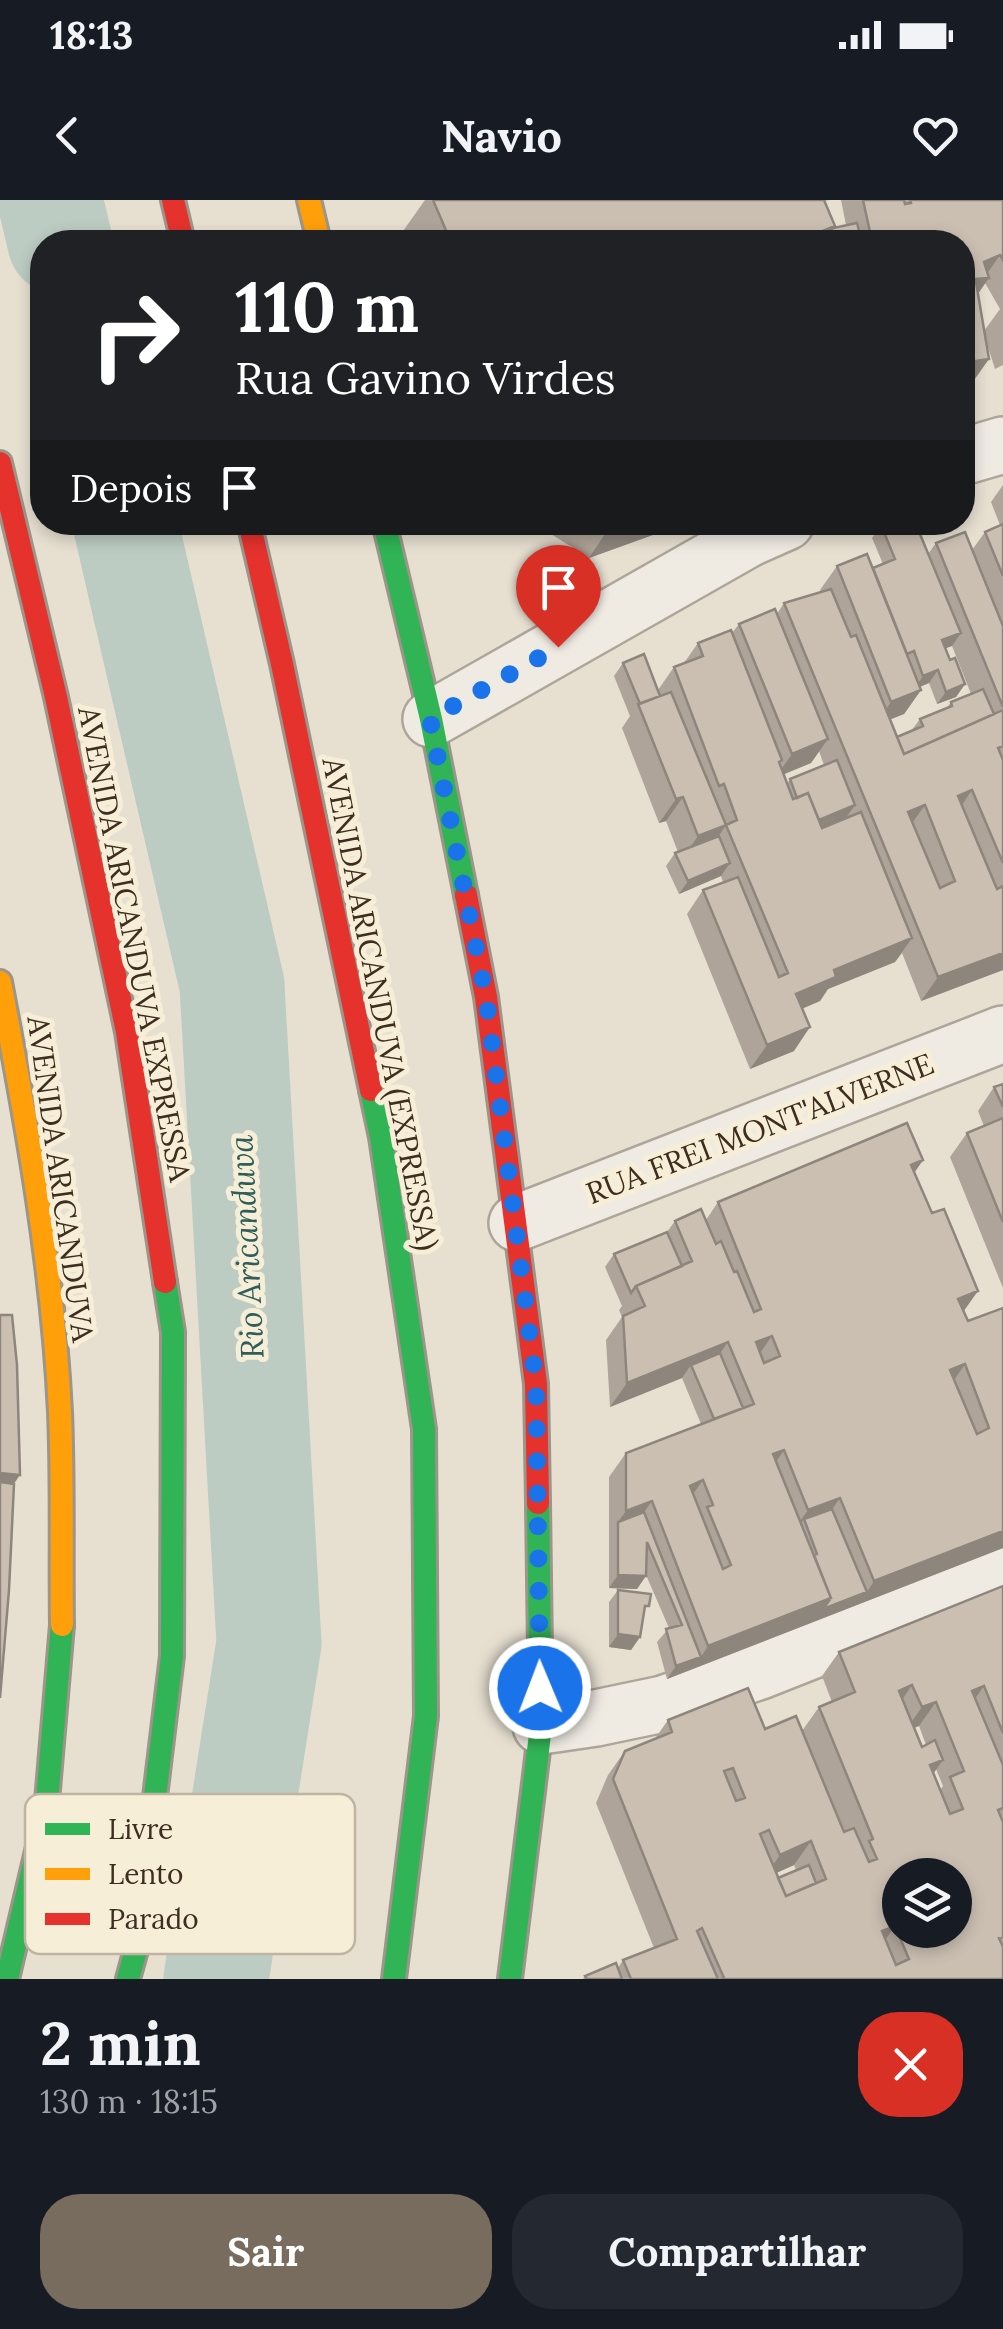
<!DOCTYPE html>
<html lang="pt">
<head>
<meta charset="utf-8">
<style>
  :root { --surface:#171b24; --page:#242831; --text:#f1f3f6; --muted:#9ea1a6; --accent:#786c5e }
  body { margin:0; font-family:Lora,serif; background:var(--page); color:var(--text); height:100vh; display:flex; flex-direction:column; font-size:38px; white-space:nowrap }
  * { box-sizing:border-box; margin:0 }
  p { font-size:32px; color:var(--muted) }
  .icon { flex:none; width:55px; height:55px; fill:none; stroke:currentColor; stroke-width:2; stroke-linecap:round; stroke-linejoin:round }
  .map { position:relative; height:1779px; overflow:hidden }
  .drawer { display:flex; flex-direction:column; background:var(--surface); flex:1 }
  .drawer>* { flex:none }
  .banner { position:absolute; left:30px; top:30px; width:945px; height:305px; border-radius:40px; box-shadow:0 5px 15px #0003; background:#202124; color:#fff; overflow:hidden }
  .controls { position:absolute; left:882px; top:1658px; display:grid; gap:20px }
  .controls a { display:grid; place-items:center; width:90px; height:90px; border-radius:50%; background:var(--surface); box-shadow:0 5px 15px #0003; font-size:50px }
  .pin { position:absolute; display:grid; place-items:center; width:85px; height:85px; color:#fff; margin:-102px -42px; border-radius:50% 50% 50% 0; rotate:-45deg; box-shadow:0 0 10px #0007 }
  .pin .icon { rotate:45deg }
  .me { position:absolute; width:110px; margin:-55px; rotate:359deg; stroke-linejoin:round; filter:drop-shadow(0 0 8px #0008) }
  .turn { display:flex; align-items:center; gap:35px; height:210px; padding:0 40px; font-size:45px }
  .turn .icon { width:130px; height:130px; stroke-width:2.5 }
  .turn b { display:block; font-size:70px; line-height:85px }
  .then { display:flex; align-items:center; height:95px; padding:0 40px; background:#0003; gap:20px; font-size:38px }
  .round { display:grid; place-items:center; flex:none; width:105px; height:105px; border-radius:40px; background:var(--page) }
  .headline { display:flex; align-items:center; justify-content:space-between; height:170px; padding:0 40px }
  h1 { font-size:60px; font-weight:800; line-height:75px }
  .primary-button { display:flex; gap:20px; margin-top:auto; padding:20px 40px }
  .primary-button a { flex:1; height:115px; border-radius:40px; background:var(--accent); color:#fff; font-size:40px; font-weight:800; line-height:115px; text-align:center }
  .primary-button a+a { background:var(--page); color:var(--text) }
  .status { display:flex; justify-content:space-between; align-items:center; height:70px; padding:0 50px; background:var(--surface); direction:ltr }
  .status svg { height:28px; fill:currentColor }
  header { display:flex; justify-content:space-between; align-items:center; height:130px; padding:0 40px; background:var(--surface); font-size:45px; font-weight:800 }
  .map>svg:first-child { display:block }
</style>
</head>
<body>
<div class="status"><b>18:13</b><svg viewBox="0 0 49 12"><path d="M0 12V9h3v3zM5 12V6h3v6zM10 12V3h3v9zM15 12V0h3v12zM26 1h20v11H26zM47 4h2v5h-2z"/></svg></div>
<header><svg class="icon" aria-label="back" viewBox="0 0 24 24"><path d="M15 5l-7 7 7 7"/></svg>Navio<svg class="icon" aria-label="heart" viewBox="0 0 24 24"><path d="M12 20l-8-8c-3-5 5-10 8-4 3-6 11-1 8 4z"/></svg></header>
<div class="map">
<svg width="1003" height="1779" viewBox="0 0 1003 1779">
  <rect width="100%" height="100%" fill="#e7e0d1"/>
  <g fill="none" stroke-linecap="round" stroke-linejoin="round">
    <path stroke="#bcccc2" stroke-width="105" d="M 50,0 L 60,42
      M 125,322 L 232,785 L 269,1443 L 216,1779"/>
    <defs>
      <path id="street" d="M 962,257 L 1003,245
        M 431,519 L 748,339 L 786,322
        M 517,1023 L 1003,834
        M 541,1526 L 596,1518 L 663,1504 L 760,1471 L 1003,1375"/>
      <path id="fast" d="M 384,322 L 431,519 L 466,695
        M 371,890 L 381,937 L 424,1229 L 426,1516 L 394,1779
        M 7,1779 L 46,1613 L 62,1425
        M 128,1779 L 137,1746 L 172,1456 L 173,1132 L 165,1082
        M 510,1779 L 541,1526 L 538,1303"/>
      <path id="slow" d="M 309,0 L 319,42
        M 0,782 C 27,924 53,1067 60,1212 C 63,1282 61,1354 62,1425"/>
      <path id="jam" d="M 173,0 L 183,42
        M 0,263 L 56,497 L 127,832 L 165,1082
        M 249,322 L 282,464 L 371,890
        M 466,695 L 486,797 L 536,1184 L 538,1303"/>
    </defs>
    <use href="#street" stroke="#ada599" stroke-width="60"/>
    <use href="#fast" stroke="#9c958a" stroke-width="28"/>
    <use href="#slow" stroke="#9c958a" stroke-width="28"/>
    <use href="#jam" stroke="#9c958a" stroke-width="28"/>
    <use href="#street" stroke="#efebe3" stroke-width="55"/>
    <use href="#fast" stroke="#30b455" stroke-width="22"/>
    <use href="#slow" stroke="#ff9f0a" stroke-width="22"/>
    <use href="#jam" stroke="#e5322d" stroke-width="22"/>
  </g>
  <path fill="#afa499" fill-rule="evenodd" d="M 425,0 L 830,0 L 824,1 L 835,26 L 833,28 L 846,25 L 841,0 L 1003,0 L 1003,165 L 995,169 L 986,141 L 972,183 L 962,42 L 408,42 L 403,31 ZM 985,83 L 1000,109 L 984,131 L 978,94 Z
    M 1003,285 L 1003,770 L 921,801 L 902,753 L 895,762 L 828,789 L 820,801 L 802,809 L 794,851 L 750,869 L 687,714 L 703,690 L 723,682 L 721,676 L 679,694 L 666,666 L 675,653 L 678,652 L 666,621 L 659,623 L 622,528 L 630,516 L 614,476 L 623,463 L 658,490 L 674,467 L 684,463 L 698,443 L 732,433 L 739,424 L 777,414 L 784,403 L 821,392 L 820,390 L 837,366 L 873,368 L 883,364 L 872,338 L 881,325 L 928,354 L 936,343 L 972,350 L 985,332 L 1000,325 L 991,302 ZM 952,446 L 971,494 L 951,502 L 947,508 L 920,519 L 911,531 L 897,537 L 890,519 L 904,514 L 921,490 L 920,487 L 929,483 L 937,504 L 956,497 L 965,484 L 950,460 L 945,448 ZM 819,551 L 824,565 L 790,579 L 787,584 L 783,574 L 811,563 Z
    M 546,322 L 673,322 L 661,332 L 589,358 L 551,334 Z
    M 1003,884 L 1003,1088 L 950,957 L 967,933 L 984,926 L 978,911 L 994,887 Z
    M 923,960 L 915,972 L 968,1121 L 1003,1108 L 1003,1348 L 667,1479 L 657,1442 L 669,1428 L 646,1375 L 637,1389 L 609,1388 L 609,1277 L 626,1253 L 701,1224 L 682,1178 L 610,1207 L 606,1140 L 622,1117 L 619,1110 L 622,1106 L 605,1067 L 614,1054 L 667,1032 L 675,1021 L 706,1020 L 718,1002 Z
    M 1003,1386 L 1003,1779 L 583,1779 L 585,1776 L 618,1768 L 623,1760 L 654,1748 L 596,1603 L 608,1575 L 625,1551 L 654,1540 L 668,1520 L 802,1531 L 819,1507 L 832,1502 L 822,1476 L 839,1452 ZM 919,1526 L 926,1545 L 922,1547 L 914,1528 ZM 936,1569 L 943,1586 L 940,1590 L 933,1573 ZM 794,1665 L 796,1670 L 778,1678 L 776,1673 Z
    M 618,1390 L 644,1414 L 640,1437 L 631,1450 L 609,1447 L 609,1402 Z"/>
  <path fill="#8e867d" d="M 835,26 L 823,42 L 796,42 Z
    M 1000,55 L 984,78 L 989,78 L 972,102 L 962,103 L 984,62 Z
    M 989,159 L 972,183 L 962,185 L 962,163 Z
    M 638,322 L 673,322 L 661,332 L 589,358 L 605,334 Z
    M 961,433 L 952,446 L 933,453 L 942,440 Z
    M 938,470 L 929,483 L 914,489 L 923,476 Z
    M 965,484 L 956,497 L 937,504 L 946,492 Z
    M 921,490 L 904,514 L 874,526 L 891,502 Z
    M 828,539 L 811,563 L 775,578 L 792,554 Z
    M 972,590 L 956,614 L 958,596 Z
    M 683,597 L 666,621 L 659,623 L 676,599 Z
    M 855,605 L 846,618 L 799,637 L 808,624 Z
    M 925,605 L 908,629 L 908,612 Z
    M 726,625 L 710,649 L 681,660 L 698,636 Z
    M 730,663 L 721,676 L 679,694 L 688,681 Z
    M 912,738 L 895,762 L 828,789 L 820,801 L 779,818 L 796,794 L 834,770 Z
    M 1003,753 L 1003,770 L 921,801 L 938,777 Z
    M 810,827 L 794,851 L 750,869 L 767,845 Z
    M 923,960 L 906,984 L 911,965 Z
    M 978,1091 L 961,1115 L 958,1099 Z
    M 772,1136 L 755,1160 L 756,1142 Z
    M 728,1142 L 711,1166 L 691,1165 L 682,1178 L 610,1207 L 627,1183 Z
    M 965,1164 L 948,1189 L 950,1170 Z
    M 784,1250 L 768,1274 L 773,1254 Z
    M 0,1273 L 20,1275 L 0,1304 Z
    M 703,1280 L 686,1304 L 690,1286 Z
    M 840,1298 L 823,1322 L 804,1319 L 795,1332 L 791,1334 L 808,1310 Z
    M 652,1301 L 635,1325 L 618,1322 L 626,1311 Z
    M 1003,1331 L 1003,1348 L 667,1479 L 676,1466 L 701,1457 L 708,1446 L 831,1398 L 867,1392 L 874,1381 Z
    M 618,1375 L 646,1376 L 637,1389 L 609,1388 Z
    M 618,1434 L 640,1437 L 631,1450 L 609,1447 Z
    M 912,1485 L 896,1509 L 899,1491 Z
    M 984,1486 L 967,1510 L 972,1491 Z
    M 936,1502 L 919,1526 L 905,1531 L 922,1507 Z
    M 943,1560 L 926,1584 L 930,1565 Z
    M 811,1641 L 794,1665 L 763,1679 L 780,1655 Z
    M 895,1726 L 878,1750 L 882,1731 Z"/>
  <path fill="#cbbfb2" stroke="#8e867d" stroke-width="2.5" fill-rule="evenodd" d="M 433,0 L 824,0 L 835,26 L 796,42 L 451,42 Z
    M 863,0 L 904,0 L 905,4 L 911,3 L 910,0 L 1003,0 L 1003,60 L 1000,55 L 984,62 L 989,78 L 973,79 L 976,82 L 989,159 L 962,163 L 962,42 L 867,42 L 872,41 Z
    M 857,23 L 862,42 L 823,42 L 833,28 Z
    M 588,322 L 638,322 L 605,334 Z
    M 888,322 L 915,322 L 961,433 L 942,440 L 950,460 L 955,458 L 965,484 L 946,492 L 938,470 L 923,476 L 914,451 L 907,454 L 873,368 L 895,359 L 881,325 Z
    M 1003,324 L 1003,376 L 985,332 Z
    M 965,332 L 1003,426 L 1003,507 L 936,343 Z
    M 867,354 L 921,490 L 891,502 L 837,366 Z
    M 831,389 L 851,437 L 856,435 L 904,554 L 1003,510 L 1003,546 L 998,548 L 1003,560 L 1003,663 L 972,590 L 958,596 L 997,689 L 1003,686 L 1003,753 L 938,777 L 784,403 ZM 925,605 L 955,681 L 940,688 L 908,612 Z
    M 775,409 L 828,539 L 792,554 L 739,424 Z
    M 731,430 L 782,560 L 779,562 L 793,599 L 808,593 L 822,628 L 861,612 L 912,738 L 834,770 L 836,777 L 796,794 L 810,827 L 767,845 L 703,690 L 738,677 L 779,777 L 788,773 L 726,625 L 698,636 L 683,597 L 676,599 L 638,504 L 671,492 L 726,625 L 737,620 L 724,584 L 719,586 L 674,467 L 703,456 L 698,443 Z
    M 644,454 L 660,496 L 640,504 L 623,463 Z
    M 983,489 L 994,514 L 904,554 L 897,537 L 923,526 L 920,519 L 952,506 L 951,502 Z
    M 837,560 L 855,605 L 819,620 L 808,593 L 797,598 L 790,579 Z
    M 719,636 L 730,663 L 688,681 L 675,653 Z
    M 1003,884 L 1003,907 L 994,887 Z
    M 1003,918 L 1003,1022 L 967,933 Z
    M 907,923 L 923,960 L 911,965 L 932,1013 L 944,1009 L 978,1091 L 958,1099 L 968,1121 L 1003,1108 L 1003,1331 L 874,1381 L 840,1298 L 808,1310 L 784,1250 L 773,1254 L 831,1398 L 708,1446 L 652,1301 L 626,1311 L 626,1253 L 754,1204 L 728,1142 L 627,1183 L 623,1116 L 645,1106 L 636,1086 L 692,1061 L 675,1021 L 701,1009 L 716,1044 L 721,1041 L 734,1072 L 737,1071 L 754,1112 L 761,1109 L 718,1002 ZM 772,1136 L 780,1156 L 764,1163 L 756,1142 ZM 965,1164 L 989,1228 L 977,1234 L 950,1170 ZM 703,1280 L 713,1305 L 707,1307 L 731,1365 L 723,1369 L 690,1286 Z
    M 667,1032 L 682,1066 L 636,1086 L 631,1093 L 614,1054 Z
    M 0,1115 L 12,1115 L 17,1165 L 20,1275 L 0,1273 Z
    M 720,1153 L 743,1208 L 714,1219 L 691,1165 Z
    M 0,1282 L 14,1284 L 9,1390 L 0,1498 Z
    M 832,1309 L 867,1392 L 823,1409 L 831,1398 L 814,1355 L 817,1354 L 804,1319 Z
    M 644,1312 L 701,1457 L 676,1466 L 666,1429 L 682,1425 L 647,1342 L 646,1376 L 618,1375 L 618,1322 Z
    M 1003,1386 L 1003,1533 L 984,1486 L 972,1491 L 1003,1565 L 1003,1608 L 998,1610 L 1003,1622 L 1003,1737 L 999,1738 L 1003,1747 L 1003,1779 L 721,1779 L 724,1778 L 702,1728 L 697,1731 L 718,1779 L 631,1779 L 623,1760 L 677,1739 L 613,1579 L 625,1551 L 672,1532 L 668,1520 L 748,1488 L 765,1529 L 796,1516 L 844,1632 L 854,1628 L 869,1662 L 877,1659 L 869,1641 L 873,1639 L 819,1507 L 855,1492 L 839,1452 ZM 912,1485 L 922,1507 L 936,1502 L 964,1571 L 950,1577 L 963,1609 L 950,1614 L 930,1565 L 943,1560 L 935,1540 L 922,1547 L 899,1491 ZM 733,1568 L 745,1598 L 736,1601 L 724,1571 ZM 769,1630 L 780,1655 L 811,1641 L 826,1679 L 786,1696 L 760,1634 ZM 900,1675 L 955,1675 L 955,1730 L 900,1730 ZM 895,1726 L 909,1759 L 896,1765 L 882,1731 Z
    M 618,1390 L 651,1394 L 649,1406 L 645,1406 L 640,1437 L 618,1434 Z
    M 809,1665 L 816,1683 L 786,1696 L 778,1678 Z
    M 616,1763 L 622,1779 L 587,1779 L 585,1776 Z"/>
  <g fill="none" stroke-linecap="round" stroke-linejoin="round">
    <path stroke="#1a73e8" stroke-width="18" stroke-dasharray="0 32.4" d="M 540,1488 L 536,1184 L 486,797 L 430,519 L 558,447"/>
  </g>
  <g text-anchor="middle" stroke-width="10" stroke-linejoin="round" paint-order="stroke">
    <g font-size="30" fill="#3d2e20" stroke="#f7eed8">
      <text transform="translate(134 744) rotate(79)" y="10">AVENIDA ARICANDUVA EXPRESSA</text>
      <text transform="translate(380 804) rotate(79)" y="10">AVENIDA ARICANDUVA (EXPRESSA)</text>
      <text transform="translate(760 929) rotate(-21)" y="10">RUA FREI MONT'ALVERNE</text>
      <text transform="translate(60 979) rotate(82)" y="10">AVENIDA ARICANDUVA</text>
    </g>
    <g font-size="32" font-style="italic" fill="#2f5d5a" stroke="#f7eed8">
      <text transform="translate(247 1047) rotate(-93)" y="11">Rio Aricanduva</text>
    </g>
  </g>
  <rect x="25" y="1594" width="330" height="160" rx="15" fill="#f7eed8" stroke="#bfb4a1" stroke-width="2.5"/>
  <rect x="45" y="1623" width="45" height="12" fill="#30b455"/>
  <rect x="45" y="1668" width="45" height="12" fill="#ff9f0a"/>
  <rect x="45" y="1713" width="45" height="12" fill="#e5322d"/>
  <g font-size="28" fill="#3d2e20">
    <text x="108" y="1639">Livre</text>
    <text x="108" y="1684">Lento</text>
    <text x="108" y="1729">Parado</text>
  </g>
</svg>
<div class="controls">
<a><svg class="icon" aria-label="layers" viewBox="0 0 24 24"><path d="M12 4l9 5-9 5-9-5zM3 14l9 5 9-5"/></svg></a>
</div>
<div class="pin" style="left:558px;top:447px;background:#d93025"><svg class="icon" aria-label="arrive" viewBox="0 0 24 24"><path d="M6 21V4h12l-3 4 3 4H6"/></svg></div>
<svg class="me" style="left:540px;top:1488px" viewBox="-20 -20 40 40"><circle r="17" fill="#1a73e8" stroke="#fff" stroke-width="3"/><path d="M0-11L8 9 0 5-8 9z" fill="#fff"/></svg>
<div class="banner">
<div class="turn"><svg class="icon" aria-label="right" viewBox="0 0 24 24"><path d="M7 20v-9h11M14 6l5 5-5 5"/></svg><div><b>110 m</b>Rua Gavino Virdes</div></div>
<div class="then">Depois<svg class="icon" aria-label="arrive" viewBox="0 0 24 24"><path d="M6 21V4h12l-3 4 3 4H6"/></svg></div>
</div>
</div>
<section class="drawer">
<div class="headline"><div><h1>2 min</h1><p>130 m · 18:15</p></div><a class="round" style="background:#d93025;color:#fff"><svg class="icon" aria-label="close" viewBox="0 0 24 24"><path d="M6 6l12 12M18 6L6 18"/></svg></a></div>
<div class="primary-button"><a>Sair</a><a>Compartilhar</a></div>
</section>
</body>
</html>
